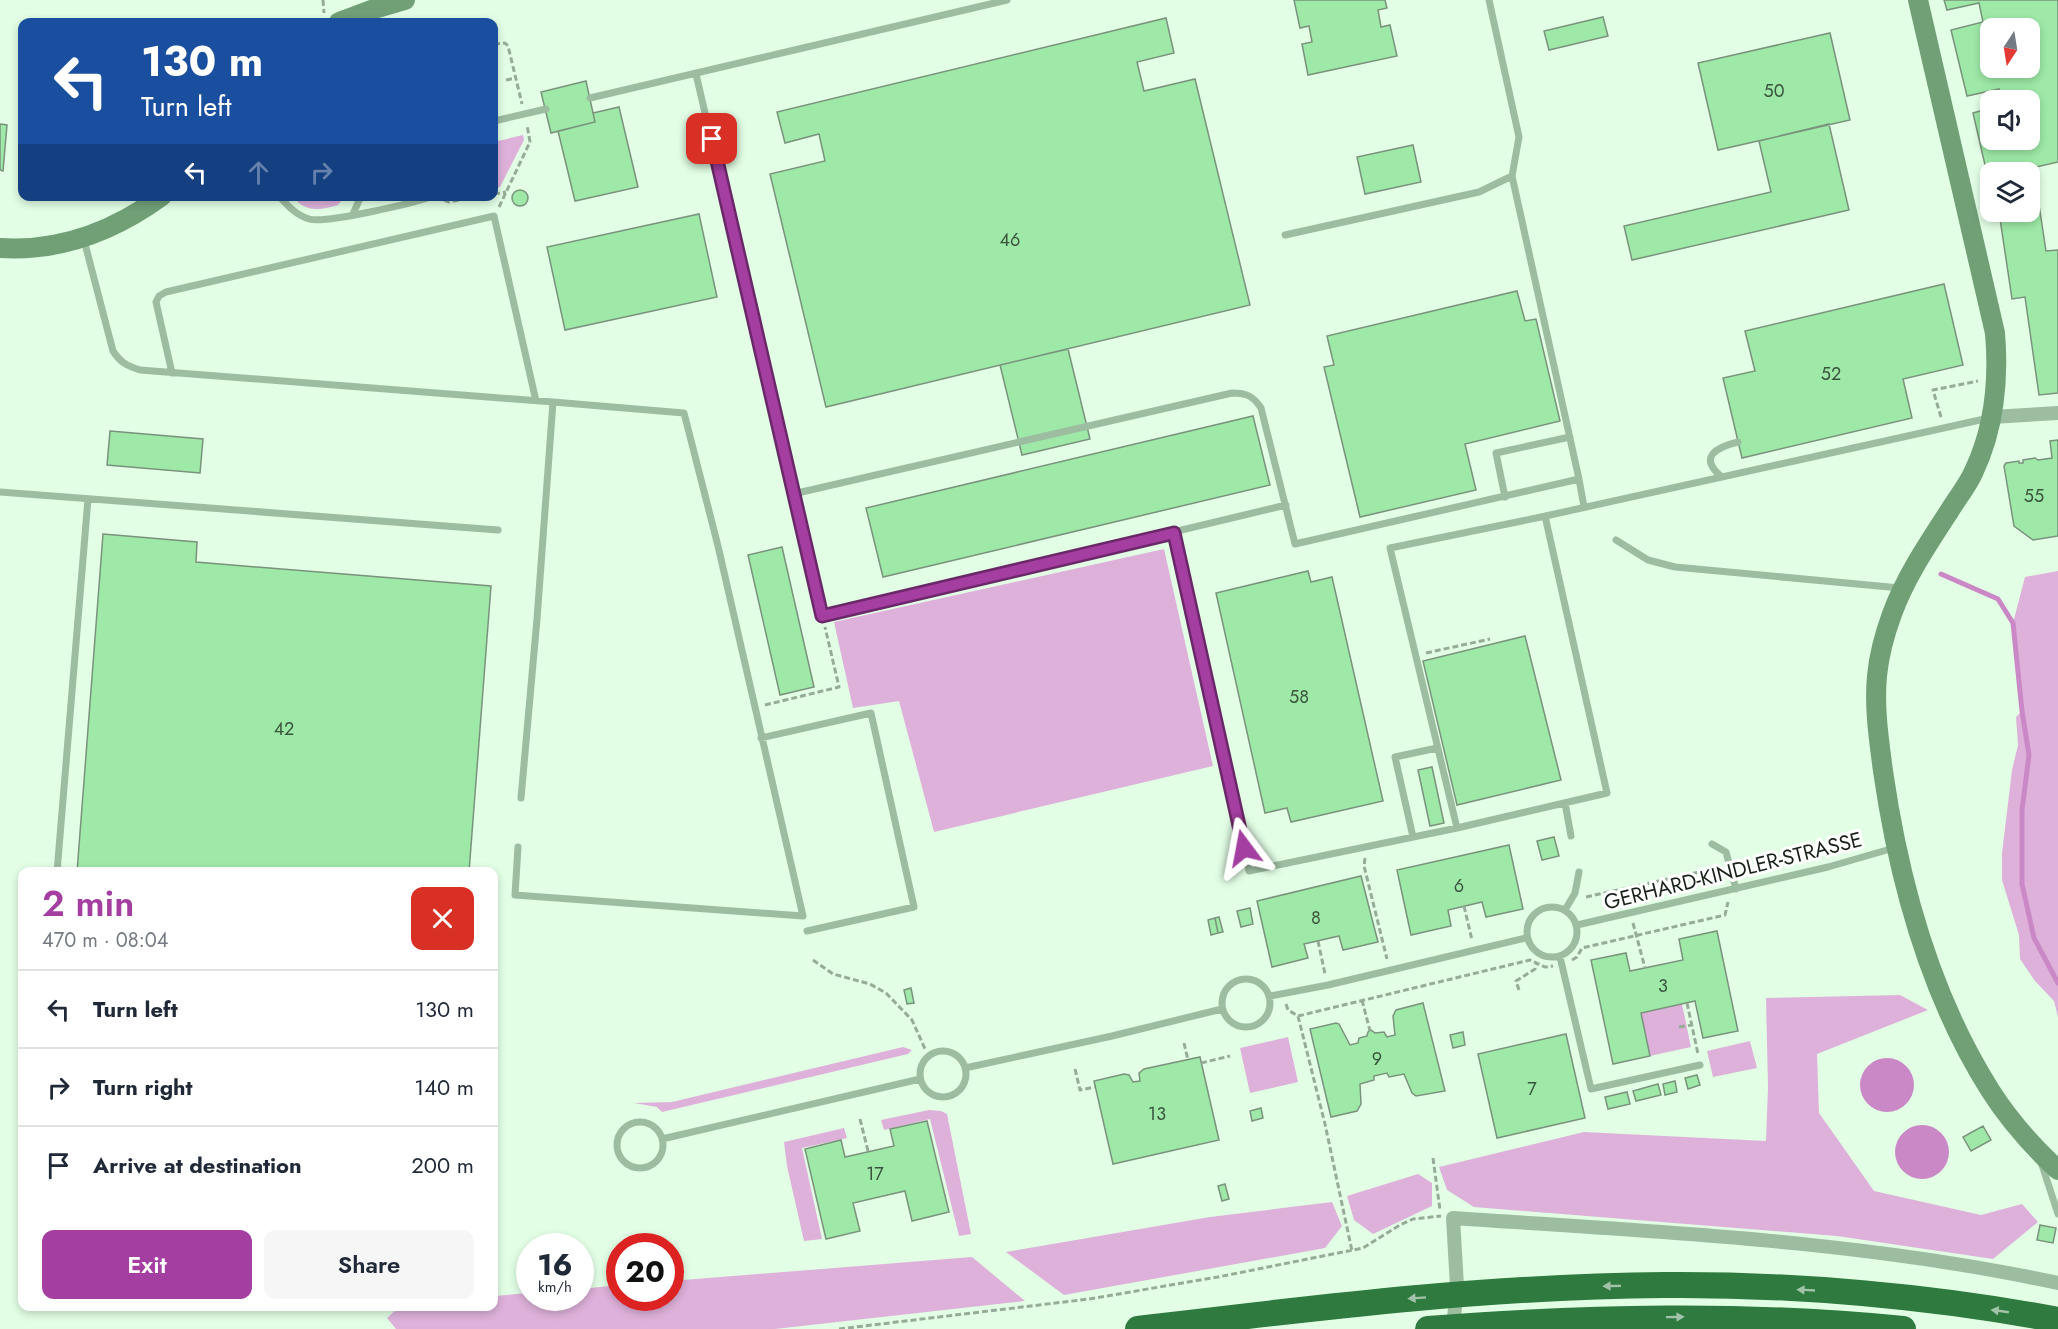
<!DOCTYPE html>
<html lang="en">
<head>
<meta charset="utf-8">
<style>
  :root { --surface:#fff; --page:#f6f6f7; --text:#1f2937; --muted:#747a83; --line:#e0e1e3; --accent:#a53ea1 }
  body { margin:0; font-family:Jost,sans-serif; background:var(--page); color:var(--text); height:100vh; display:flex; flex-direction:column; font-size:22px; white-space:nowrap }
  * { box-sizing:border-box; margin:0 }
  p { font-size:20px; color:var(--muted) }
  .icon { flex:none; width:33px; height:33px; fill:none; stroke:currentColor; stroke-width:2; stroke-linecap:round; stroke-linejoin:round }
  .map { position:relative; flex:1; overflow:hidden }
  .side { position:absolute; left:18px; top:867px; width:480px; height:444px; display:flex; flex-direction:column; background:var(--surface); border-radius:12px; box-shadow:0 3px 9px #0003 }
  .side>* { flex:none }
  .hud { position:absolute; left:18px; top:18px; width:480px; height:183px; border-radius:12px; box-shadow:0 3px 9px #0003; background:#1a4fa0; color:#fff; overflow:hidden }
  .needle { width:39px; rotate:192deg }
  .controls { position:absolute; left:1980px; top:18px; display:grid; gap:12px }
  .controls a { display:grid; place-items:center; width:60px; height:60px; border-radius:12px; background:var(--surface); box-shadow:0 3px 9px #0003; font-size:30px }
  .speed { position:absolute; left:516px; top:1233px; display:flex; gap:12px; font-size:30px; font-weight:700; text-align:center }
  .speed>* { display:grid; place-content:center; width:78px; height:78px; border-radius:50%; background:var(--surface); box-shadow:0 3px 9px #0003; line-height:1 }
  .speed small { font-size:15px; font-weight:400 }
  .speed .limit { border:9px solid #d22; background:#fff; color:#111 }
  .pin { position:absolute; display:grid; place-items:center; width:51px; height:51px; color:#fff; margin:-26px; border-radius:12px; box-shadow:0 3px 9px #0006 }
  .me { position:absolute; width:66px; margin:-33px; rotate:347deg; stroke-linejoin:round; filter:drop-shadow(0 0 4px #0008) }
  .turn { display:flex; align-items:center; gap:21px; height:126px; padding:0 24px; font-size:27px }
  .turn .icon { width:78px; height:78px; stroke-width:2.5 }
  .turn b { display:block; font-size:42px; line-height:51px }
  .lanes { display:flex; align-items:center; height:57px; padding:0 24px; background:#0003; justify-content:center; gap:30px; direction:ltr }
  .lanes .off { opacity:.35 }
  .round { display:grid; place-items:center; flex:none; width:63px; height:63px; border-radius:12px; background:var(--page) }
  .head { display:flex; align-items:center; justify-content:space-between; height:102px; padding:0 24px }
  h1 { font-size:36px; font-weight:600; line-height:45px; color:var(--accent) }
  .action { display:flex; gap:12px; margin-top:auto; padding:12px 24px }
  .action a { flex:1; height:69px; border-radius:12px; background:var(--accent); color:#fff; font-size:24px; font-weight:600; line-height:69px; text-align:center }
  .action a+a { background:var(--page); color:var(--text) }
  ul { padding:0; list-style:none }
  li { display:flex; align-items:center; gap:18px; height:78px; padding:0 24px; border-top:2px solid var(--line) }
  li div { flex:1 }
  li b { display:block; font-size:22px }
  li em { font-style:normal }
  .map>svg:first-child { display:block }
</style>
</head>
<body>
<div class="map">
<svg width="2058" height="1329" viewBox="0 0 2058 1329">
  <rect width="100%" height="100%" fill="#e2fee5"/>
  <path fill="#deb1da" d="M 523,135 L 524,140 L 500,187 L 494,189 L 494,142 Z
    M 294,197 L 294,196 L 344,197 L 338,205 C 322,210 304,213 294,197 Z
    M 1164,549 L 1213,766 L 934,832 L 899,701 L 853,708 L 834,622 Z
    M 2058,571 L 2058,1017 L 2054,1001 L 2035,981 L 2020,959 L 2019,935 L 2002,880 L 2002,853 L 2012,770 L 2018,745 L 2016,717 L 2022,711 L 2013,623 L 2025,577 Z
    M 1900,995 L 1928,1010 L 1817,1054 L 1819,1113 L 1874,1191 L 1981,1215 L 2022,1204 L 2038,1222 L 1993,1259 L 1837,1236 L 1474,1207 L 1447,1190 L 1439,1167 L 1584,1132 L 1766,1141 L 1768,1087 L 1766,998 Z
    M 1682,1004 L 1691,1047 L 1650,1056 L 1641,1013 Z
    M 1288,1037 L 1298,1082 L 1250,1093 L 1240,1048 Z
    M 1750,1041 L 1757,1068 L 1713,1077 L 1707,1051 Z
    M 903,1047 L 912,1050 L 908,1054 L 662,1112 L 657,1107 L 634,1103 L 672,1102 Z
    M 929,1110 L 941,1111 L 947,1114 L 971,1234 L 959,1236 L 930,1119 L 884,1130 L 881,1120 Z
    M 844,1128 L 847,1138 L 802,1148 L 822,1239 L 804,1241 L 787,1166 L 784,1142 Z
    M 1418,1174 L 1432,1183 L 1432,1206 L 1373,1234 L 1354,1220 L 1347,1196 Z
    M 1332,1202 L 1342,1226 L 1325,1248 L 1064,1295 L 1006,1252 L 1210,1217 Z
    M 972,1257 L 1025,1301 L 775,1329 L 396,1329 L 387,1318 L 399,1307 L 494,1306 L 494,1296 L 529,1293 L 530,1298 L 580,1298 L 581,1289 L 619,1285 L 620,1298 L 670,1298 L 671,1281 Z"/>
  <path fill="#cb88c6" d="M1860 1085a27 27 0 1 1 54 0a27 27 0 1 1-54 0Z
    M1895 1152a27 27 0 1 1 54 0a27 27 0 1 1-54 0Z"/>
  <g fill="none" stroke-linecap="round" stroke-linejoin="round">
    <path stroke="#cb88c6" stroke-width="5" d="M 1941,574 L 1998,599 L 2013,623 L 2022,711 L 2029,755 L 2022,810 L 2022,884 L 2034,938 L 2058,983"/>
  </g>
  <path fill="#9ee9a8" stroke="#7a937c" stroke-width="1.5" fill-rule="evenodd" d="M 1294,0 L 1385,0 L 1387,8 L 1378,10 L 1381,27 L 1390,25 L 1397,56 L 1308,75 L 1302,44 L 1312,42 L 1309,26 L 1300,28 Z
    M 1944,0 L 2058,0 L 2058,162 L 2014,172 L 1990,172 L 1990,178 L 1988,178 L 1973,113 L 1990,108 L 1990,140 L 2030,140 L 2030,100 L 2002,100 L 1999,89 L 1967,96 L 1951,30 L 1983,22 L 1979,3 L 1947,10 ZM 1990,28 L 2030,28 L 2030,68 L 1990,68 Z
    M 1603,17 L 1608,36 L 1549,50 L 1544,31 Z
    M 1166,18 L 1174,53 L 1137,62 L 1144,91 L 1195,79 L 1250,305 L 826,407 L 770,174 L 825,161 L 819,134 L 785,143 L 777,112 Z
    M 1830,33 L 1850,120 L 1718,150 L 1698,63 Z
    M 586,81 L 595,122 L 551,133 L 541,92 Z
    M 619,107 L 638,187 L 575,201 L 558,131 L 595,122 L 593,113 Z
    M 0,124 L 7,125 L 3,171 L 0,170 Z
    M 1829,124 L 1849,210 L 1632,260 L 1624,226 L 1771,192 L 1759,141 Z
    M 1413,145 L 1421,182 L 1365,194 L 1357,157 Z
    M512 198a8 8 0 1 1 16 0a8 8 0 1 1-16 0Z
    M 2039,205 L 2046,251 L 2058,250 L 2058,393 L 2039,395 L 2025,297 L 2012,299 L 1999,212 L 2030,212 L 2030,206 Z
    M 699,214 L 717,297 L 565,330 L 547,247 Z
    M 1944,284 L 1963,365 L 1903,379 L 1912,418 L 1742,458 L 1723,378 L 1755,371 L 1745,331 Z
    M 1517,291 L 1525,321 L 1536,319 L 1560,421 L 1465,444 L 1476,490 L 1360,517 L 1324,367 L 1334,365 L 1327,336 Z
    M 1068,349 L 1090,439 L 1022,455 L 1000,365 Z
    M 1253,416 L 1270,485 L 883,577 L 866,508 Z
    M 110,431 L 203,439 L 200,473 L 107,465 Z
    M 2058,440 L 2058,536 L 2033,540 L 2014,526 L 2004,466 L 2006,463 L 2019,461 L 2019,463 L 2023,463 L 2023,460 L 2035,458 L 2038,460 L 2052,458 L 2050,441 Z
    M 103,534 L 197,542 L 196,562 L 491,586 L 469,872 L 77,872 Z
    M 782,547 L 814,687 L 780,695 L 748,555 Z
    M 1308,571 L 1311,582 L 1332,577 L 1383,801 L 1291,822 L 1287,808 L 1265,813 L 1216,593 Z
    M 1525,636 L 1561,780 L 1457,805 L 1423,661 Z
    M 1432,767 L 1444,823 L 1430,826 L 1418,770 Z
    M 1554,837 L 1559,856 L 1542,860 L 1537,841 Z
    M 1509,845 L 1523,909 L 1486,917 L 1482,902 L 1448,910 L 1451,926 L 1411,935 L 1397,870 Z
    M 1361,876 L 1378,942 L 1343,950 L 1339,936 L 1304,944 L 1308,958 L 1272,967 L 1257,901 Z
    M 1250,908 L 1253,924 L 1241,927 L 1237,911 Z
    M 1219,917 L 1223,932 L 1218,933 L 1215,918 Z
    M 1215,918 L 1218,933 L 1211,935 L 1208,920 Z
    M 1717,931 L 1738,1031 L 1703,1038 L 1695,1001 L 1641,1013 L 1650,1056 L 1613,1064 L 1591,960 L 1626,953 L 1630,971 L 1683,960 L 1679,939 Z
    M 911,988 L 914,1003 L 907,1004 L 904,990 Z
    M 1423,1003 L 1445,1091 L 1416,1096 L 1412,1093 L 1404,1074 L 1389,1077 L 1387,1073 L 1374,1076 L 1374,1080 L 1360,1084 L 1361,1104 L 1357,1111 L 1331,1117 L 1310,1029 L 1336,1023 L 1339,1024 L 1350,1045 L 1358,1043 L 1359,1038 L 1367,1036 L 1368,1032 L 1371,1030 L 1375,1033 L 1384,1032 L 1387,1037 L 1395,1035 L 1393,1016 L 1396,1010 Z
    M 1463,1032 L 1465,1045 L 1453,1048 L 1450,1035 Z
    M 1566,1034 L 1585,1118 L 1497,1138 L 1478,1054 Z
    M 1200,1057 L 1219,1140 L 1113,1164 L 1094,1081 L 1124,1074 L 1129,1075 L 1133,1082 L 1140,1081 L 1139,1073 L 1144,1069 Z
    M 1697,1075 L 1700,1085 L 1688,1089 L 1685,1078 Z
    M 1675,1081 L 1677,1092 L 1665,1095 L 1663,1084 Z
    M 1658,1084 L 1661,1095 L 1636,1101 L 1633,1091 Z
    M 1627,1092 L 1630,1104 L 1608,1109 L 1605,1097 Z
    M 1261,1108 L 1263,1118 L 1252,1121 L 1250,1111 Z
    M 927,1121 L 949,1212 L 912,1221 L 905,1191 L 853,1203 L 860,1231 L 826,1239 L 805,1149 L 841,1140 L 845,1157 L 894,1146 L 890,1129 Z
    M 1983,1126 L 1991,1140 L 1971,1151 L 1963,1137 Z
    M 1225,1184 L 1229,1199 L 1222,1201 L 1218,1186 Z
    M 2040,1225 L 2056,1228 L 2053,1243 L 2037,1240 Z"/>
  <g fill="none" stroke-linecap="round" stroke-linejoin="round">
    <path stroke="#96ab98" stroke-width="3" stroke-dasharray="6 3" stroke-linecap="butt" d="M 323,0 L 324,13
      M 494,44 L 505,43 L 508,46 L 522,104
      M 506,80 L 516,78
      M 494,194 L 506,192
      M 444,200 L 449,202 L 480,196
      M 499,207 L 530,142 L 527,125
      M 1941,417 L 1933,390 L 1978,381
      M 1426,653 L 1490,639
      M 765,705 L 839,687 L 825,627
      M 1365,858 L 1364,866 L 1387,959
      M 1586,897 L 1713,869 L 1721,876
      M 1464,906 L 1472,940
      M 1633,923 L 1645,968
      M 1318,941 L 1325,974
      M 813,960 L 833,974 L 870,984 L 886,993 L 912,1020 L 925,1049
      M 1572,960 L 1577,957 L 1582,948 L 1725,915 L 1728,902
      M 1519,990 L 1516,981 L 1535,969 L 1537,964
      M 1362,1000 L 1370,1031
      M 1687,1003 L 1698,1054
      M 1286,1004 L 1288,1010 L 1298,1016 L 1325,1124 L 1352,1251
      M 1298,1016 L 1530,960 L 1545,967 L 1553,966
      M 1679,1027 L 1692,1025
      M 1184,1043 L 1188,1060
      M 1201,1063 L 1230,1056
      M 1075,1069 L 1080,1090 L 1095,1087
      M 860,1119 L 868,1151
      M 1433,1158 L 1440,1210
      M 839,1329 L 1089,1299 L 1218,1277 L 1363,1248 L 1400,1225 L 1413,1219 L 1441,1216"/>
    <path stroke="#9dbda0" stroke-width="7" d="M 696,74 L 793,494 L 1232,393 C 1247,393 1253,396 1261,408 L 1295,544 L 1579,479 L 1512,176
      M 590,98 L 1007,0
      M 494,121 L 546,109
      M 279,196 C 288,206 296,215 309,219 C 326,224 413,203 434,196
      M 353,214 L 361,196
      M 1285,235 L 1479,192 L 1512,176 L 1519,137 L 1489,0
      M 84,240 L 113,351 C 120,362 127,366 140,370 L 553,402 L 537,619 L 521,798
      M 172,373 L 156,302 L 159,296 L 166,292 L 494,216 L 536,401
      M 1722,477 C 1697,457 1717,447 1738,442
      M 1579,479 L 1584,507
      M 0,492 L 498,530
      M 793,494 L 822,616 L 1286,505
      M 1505,497 L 1496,453 L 1570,437
      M 1174,533 L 1249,871 L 1457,828 L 1607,793 L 1545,516
      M 1616,540 L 1648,560 L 1675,567 L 1900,588
      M 761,738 L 871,713 L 914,907 L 807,931
      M 1565,803 L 1571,836
      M 1457,828 L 1390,548 L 1541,517 L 1989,418
      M 1413,837 L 1395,757 L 1437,748
      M 1712,844 L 1726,852 L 1736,889
      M 518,847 L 515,895 L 803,916 L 718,546 L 684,413 L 553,402
      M 57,872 L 88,499
      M1527 932a25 25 0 1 1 50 0a25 25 0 1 1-50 0Z
      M 1565,910 L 1575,893 L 1579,872
      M 1577,925 L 1828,867 L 1894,848
      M 1560,957 L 1591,1089 L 1700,1065
      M1222 1003a24 24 0 1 1 48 0a24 24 0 1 1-48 0Z
      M 1270,996 L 1328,985 L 1526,938
      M920 1074a23 23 0 1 1 46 0a23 23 0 1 1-46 0Z
      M 965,1068 L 1112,1036 L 1222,1009
      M617 1145a23 23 0 1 1 46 0a23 23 0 1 1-46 0Z
      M 662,1139 L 920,1079
      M 2041,1162 L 2058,1214"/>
    <path stroke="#9dbda0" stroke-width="14" d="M 1992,417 L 2058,413
      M 1453,1329 L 1457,1286 L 1453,1218 C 1656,1232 1859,1240 2058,1283"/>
    <path stroke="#71a077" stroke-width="20" d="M 1918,0 L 1995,333 C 1999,379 1994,429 1974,471 C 1968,485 1958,497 1950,510 C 1928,544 1906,576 1892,614 C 1885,633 1879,655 1877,676 C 1874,708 1879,740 1883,771 C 1899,882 1930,995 1990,1090 C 2009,1120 2032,1146 2058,1170
      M 339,22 L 371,10 L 405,0
      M 0,248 C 60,252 114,231 162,196"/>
    <path stroke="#2f7a3f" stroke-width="26" d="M 1138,1329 C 1313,1308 1489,1286 1665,1285 C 1793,1284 1932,1296 2058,1320
      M 1428,1329 C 1587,1317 1745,1313 1903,1329"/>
  </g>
  <defs><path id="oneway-solid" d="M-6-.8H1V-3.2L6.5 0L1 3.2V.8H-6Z" transform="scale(1.5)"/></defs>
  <g fill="#a1c3a9">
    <use href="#oneway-solid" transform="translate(1612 1286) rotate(179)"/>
    <use href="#oneway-solid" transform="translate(1806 1290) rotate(-177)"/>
    <use href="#oneway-solid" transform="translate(1417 1298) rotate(176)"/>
    <use href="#oneway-solid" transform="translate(2000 1311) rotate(-172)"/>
    <use href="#oneway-solid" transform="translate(1675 1317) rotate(-1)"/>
  </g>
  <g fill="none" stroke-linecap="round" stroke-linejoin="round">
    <defs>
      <path id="route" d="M 712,139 L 822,616 L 1174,533 L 1244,848"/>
    </defs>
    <use href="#route" stroke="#6b2869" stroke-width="15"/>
    <use href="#route" stroke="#a53ea1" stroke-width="10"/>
  </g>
  <g text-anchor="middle" stroke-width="6" stroke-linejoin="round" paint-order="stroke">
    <g font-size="18" fill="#3a543d">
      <text x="1774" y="97">50</text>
      <text x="1010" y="246">46</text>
      <text x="1831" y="380">52</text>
      <text x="2034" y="502">55</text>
      <text x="1299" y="703">58</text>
      <text x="284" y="735">42</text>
      <text x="1459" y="892">6</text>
      <text x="1316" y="924">8</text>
      <text x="1663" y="992">3</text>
      <text x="1377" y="1065">9</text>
      <text x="1532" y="1095">7</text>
      <text x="1157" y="1120">13</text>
      <text x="875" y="1180">17</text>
    </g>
    <g font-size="21" fill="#182219" stroke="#fff">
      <text transform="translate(1733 871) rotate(-14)" y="7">GERHARD-KINDLER-STRASSE</text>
    </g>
  </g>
</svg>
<div class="controls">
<a><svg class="needle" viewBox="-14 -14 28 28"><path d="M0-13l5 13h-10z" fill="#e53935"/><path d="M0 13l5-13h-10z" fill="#747a83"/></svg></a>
<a><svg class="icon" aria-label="sound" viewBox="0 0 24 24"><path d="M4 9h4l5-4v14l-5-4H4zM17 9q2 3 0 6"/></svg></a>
<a><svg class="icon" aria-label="layers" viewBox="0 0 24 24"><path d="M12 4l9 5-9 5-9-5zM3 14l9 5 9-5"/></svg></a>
</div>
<div class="speed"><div>16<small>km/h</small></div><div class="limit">20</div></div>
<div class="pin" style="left:712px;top:139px;background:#d93025"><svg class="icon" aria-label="arrive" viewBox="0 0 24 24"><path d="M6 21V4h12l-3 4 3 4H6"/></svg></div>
<svg class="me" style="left:1244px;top:848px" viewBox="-20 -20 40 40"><path d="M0-17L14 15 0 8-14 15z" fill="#a53ea1" stroke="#fff" stroke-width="4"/></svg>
<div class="hud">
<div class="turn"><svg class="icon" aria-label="left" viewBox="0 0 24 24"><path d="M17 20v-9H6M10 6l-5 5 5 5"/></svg><div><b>130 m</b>Turn left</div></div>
<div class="lanes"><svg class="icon" aria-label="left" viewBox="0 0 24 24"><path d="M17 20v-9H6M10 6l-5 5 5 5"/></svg><svg class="icon off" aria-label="ahead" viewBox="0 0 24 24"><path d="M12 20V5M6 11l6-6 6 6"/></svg><svg class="icon off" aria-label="right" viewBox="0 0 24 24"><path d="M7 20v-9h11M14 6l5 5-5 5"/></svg></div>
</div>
<section class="side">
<div class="head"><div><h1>2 min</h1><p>470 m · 08:04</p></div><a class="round" style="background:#d93025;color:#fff"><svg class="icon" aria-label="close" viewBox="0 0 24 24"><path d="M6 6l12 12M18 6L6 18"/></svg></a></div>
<ul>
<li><svg class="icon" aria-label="left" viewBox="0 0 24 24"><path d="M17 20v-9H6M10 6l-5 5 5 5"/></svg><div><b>Turn left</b></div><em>130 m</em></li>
<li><svg class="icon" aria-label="right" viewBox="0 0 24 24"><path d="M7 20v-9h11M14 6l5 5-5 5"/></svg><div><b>Turn right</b></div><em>140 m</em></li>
<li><svg class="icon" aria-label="arrive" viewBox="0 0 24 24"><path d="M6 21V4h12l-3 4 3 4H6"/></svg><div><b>Arrive at destination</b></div><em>200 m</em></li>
</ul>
<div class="action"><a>Exit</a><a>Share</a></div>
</section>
</div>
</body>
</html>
